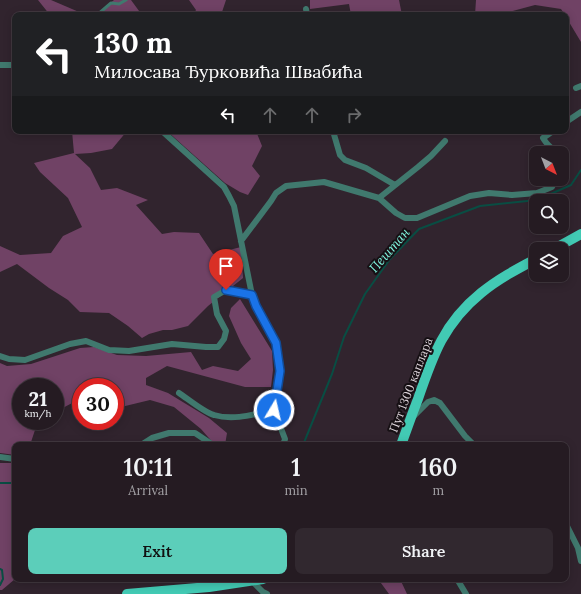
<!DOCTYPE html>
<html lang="en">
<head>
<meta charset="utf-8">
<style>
  :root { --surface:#251b22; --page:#31282f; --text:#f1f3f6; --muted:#a3a1a5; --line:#423940; --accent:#5cceba }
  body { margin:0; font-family:Lora,serif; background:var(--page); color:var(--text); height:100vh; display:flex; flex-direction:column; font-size:15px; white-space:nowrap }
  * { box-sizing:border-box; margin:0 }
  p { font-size:13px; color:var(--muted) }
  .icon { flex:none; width:22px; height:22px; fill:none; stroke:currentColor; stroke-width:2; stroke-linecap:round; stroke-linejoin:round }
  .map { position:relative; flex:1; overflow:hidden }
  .drawer { position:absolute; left:12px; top:442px; width:557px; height:140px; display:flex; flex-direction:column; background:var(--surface); border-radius:8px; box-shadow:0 2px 10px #0003,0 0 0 1px var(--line) }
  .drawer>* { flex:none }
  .banner { position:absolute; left:12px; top:12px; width:557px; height:122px; border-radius:8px; box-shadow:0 2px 10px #0003,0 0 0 1px var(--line); background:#202124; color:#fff; overflow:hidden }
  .needle { width:26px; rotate:138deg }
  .controls { position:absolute; left:529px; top:146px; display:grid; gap:8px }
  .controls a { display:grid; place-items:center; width:40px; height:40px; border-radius:8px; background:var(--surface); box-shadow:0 2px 10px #0003,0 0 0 1px var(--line); font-size:20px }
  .speed { position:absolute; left:12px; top:378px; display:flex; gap:8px; font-size:20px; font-weight:700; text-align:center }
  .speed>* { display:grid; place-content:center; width:52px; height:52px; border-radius:50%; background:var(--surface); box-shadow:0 2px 10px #0003,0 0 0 1px var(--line); line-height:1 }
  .speed small { font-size:10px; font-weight:400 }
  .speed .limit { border:6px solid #d22; background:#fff; color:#111 }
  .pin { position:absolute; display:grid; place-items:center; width:34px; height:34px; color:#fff; margin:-41px -17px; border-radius:50% 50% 50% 0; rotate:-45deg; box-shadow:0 0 4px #0007 }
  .pin .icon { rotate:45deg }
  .me { position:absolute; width:44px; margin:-22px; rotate:9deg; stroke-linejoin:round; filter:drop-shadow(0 0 3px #0008) }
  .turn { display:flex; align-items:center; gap:14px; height:84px; padding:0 16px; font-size:18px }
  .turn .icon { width:52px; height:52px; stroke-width:2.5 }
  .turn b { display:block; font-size:28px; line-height:34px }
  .lanes { display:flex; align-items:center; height:38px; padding:0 16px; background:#0003; justify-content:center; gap:20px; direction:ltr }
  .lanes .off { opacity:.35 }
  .eta { display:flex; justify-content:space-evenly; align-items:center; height:68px; text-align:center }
  .eta b { font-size:24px; font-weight:600; line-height:28px }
  .button { display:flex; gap:8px; margin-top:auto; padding:8px 16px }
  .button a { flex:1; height:46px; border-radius:8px; background:var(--accent); color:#111; font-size:16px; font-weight:600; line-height:46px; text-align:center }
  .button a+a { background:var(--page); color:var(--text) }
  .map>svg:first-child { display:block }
</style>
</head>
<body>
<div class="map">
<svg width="581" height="594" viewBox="0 0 581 594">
  <rect width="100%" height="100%" fill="#31242e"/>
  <path fill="#704265" d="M 38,0 L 51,0 L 79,12 L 82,15 L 50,15 Z
    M 114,0 L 131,0 L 142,15 L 96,15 Z
    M 189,0 L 226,0 L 222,12 L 223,15 L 193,15 L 196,10 Z
    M 310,0 L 399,0 L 402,15 L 351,15 L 349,4 L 310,9 Z
    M 476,0 L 581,0 L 581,42 L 566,17 L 566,15 L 565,15 L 561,9 L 535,5 L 498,15 L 475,15 Z
    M 72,131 L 127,131 L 112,149 L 91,153 L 75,154 L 90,168 L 101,190 L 117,188 L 148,200 L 136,205 L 162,234 L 174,232 L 199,233 L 213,254 L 241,247 L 243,278 L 208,306 L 188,326 L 172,330 L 163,330 L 149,334 L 142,338 L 128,326 L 109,313 L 80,312 L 68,300 L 49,288 L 17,264 L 0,272 L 0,246 L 20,255 L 51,253 L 63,236 L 82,227 L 68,198 L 40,172 L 34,163 L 74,153 Z
    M 167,131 L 256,131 L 262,146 L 252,166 L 260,176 L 248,195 L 240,192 L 225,183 Z
    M 240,299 L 272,351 L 273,370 L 271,387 L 245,387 L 167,366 L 146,378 L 146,385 L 168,393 L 209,418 L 227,433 L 225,445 L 215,445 L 201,429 L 174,407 L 150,400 L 117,408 L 115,407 L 115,387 L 81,387 L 81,401 L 76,401 L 55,412 L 55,387 L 21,387 L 21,421 L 42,421 L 36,427 L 30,445 L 15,445 L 15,455 L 0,453 L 0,363 L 7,366 L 31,364 L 80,348 L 94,347 L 117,355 L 146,356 L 191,352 L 202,370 L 213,366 L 238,371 L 251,359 L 241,343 L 229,316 L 231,308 Z
    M 194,441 L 198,445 L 162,445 L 169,443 Z
    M 0,463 L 15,463 L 15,579 L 2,590 L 0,590 Z
    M 378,579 L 400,579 L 407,594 L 389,594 Z"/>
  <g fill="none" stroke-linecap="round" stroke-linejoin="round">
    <path stroke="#094d43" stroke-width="2" d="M 303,445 L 332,374 L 344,337 L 365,294 L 390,259 L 419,229 L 480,206 L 537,200 L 571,185 L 581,170
      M 0,483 L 15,483
      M 0,569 L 2,570 L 3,579 L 0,585"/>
    <path stroke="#40796e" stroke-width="3" d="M 97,15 L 111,3 L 119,4 L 126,0"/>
    <path stroke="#40796e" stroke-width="6" d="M 306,9 L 307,15
      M 0,65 L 15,65
      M 576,88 L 581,86
      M 566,122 L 581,112
      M 162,131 L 224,187 L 229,196 L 234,206 L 252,295 L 256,306 L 276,343 L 280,371 L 274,410 L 285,439 L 283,445
      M 333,131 L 340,155 L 345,160 L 366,168 L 395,185
      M 553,131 L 543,138 C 546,144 552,148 556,153
      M 379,198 L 418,167 L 431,156 L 445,141
      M 241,241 L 271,201 L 276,193 L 286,186 L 324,182 L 379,198 L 396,213 L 405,218 L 417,218 L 470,196 L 489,193 L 512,195 L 537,193 L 552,187 L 556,179
      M 0,356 L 9,359 L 25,360 L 70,344 L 86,341 L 109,350 L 129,351 L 172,344 L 206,347 L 218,347 L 224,339 L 226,331 L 217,314 L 214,297 L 226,290 L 252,295
      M 179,393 C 188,399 205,413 214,415 C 234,421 255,414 274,410
      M 414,416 L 428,402 L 434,400 L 440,403 L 465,436 L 474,445
      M 141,445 L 152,438 L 169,433 L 195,433 L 213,445
      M 0,457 L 15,459
      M 566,524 L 578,548 L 581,561
      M 457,579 L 466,594
      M 252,581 L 263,592 L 267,594"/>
    <path stroke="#42cab4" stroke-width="10" d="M 554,249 L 581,234
      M 401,445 C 407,429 412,414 418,399 C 433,355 444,323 481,293 C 498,279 517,269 536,259
      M 127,594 L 209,587 L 263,579"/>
  </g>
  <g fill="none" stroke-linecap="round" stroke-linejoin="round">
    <defs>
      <path id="route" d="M 226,290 L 252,295 L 256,306 L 276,343 L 280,371 L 274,410"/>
    </defs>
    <use href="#route" stroke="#114b97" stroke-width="10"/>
    <use href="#route" stroke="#1a73e8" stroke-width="7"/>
  </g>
  <g text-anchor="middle" stroke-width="4" stroke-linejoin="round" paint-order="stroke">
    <g font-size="12" fill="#dbd2d8" stroke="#161014">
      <text transform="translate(411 385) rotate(-69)" y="4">Пут 1300 каплара</text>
    </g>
    <g font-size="13" font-style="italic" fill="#80f4df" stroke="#161014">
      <text transform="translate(389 250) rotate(-49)" y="5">Пештан</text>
    </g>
  </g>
</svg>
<div class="controls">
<a><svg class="needle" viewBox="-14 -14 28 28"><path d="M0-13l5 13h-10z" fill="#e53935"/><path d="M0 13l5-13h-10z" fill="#a3a1a5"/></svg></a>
<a><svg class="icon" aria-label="search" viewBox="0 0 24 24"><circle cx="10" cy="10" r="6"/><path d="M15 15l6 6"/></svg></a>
<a><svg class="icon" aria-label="layers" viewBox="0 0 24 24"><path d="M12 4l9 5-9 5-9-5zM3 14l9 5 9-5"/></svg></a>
</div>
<div class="speed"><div>21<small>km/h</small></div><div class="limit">30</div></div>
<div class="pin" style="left:226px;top:290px;background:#d93025"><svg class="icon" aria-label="arrive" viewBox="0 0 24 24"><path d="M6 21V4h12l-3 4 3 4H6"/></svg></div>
<svg class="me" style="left:274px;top:410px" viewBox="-20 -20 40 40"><circle r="17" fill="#1a73e8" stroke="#fff" stroke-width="3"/><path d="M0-11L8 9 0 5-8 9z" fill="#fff"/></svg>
<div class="banner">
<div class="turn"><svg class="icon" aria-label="left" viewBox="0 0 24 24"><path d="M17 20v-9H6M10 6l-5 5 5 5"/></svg><div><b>130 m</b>Милосава Ђурковића Швабића</div></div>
<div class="lanes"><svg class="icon" aria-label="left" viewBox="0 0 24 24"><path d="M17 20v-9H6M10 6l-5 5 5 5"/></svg><svg class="icon off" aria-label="ahead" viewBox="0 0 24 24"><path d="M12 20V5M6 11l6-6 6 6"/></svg><svg class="icon off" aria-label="ahead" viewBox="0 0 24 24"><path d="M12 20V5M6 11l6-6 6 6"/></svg><svg class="icon off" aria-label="right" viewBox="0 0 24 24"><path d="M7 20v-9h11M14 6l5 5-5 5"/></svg></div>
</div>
<section class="drawer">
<div class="eta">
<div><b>10:11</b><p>Arrival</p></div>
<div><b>1</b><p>min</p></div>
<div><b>160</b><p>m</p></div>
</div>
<div class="button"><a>Exit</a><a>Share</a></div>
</section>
</div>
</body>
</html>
